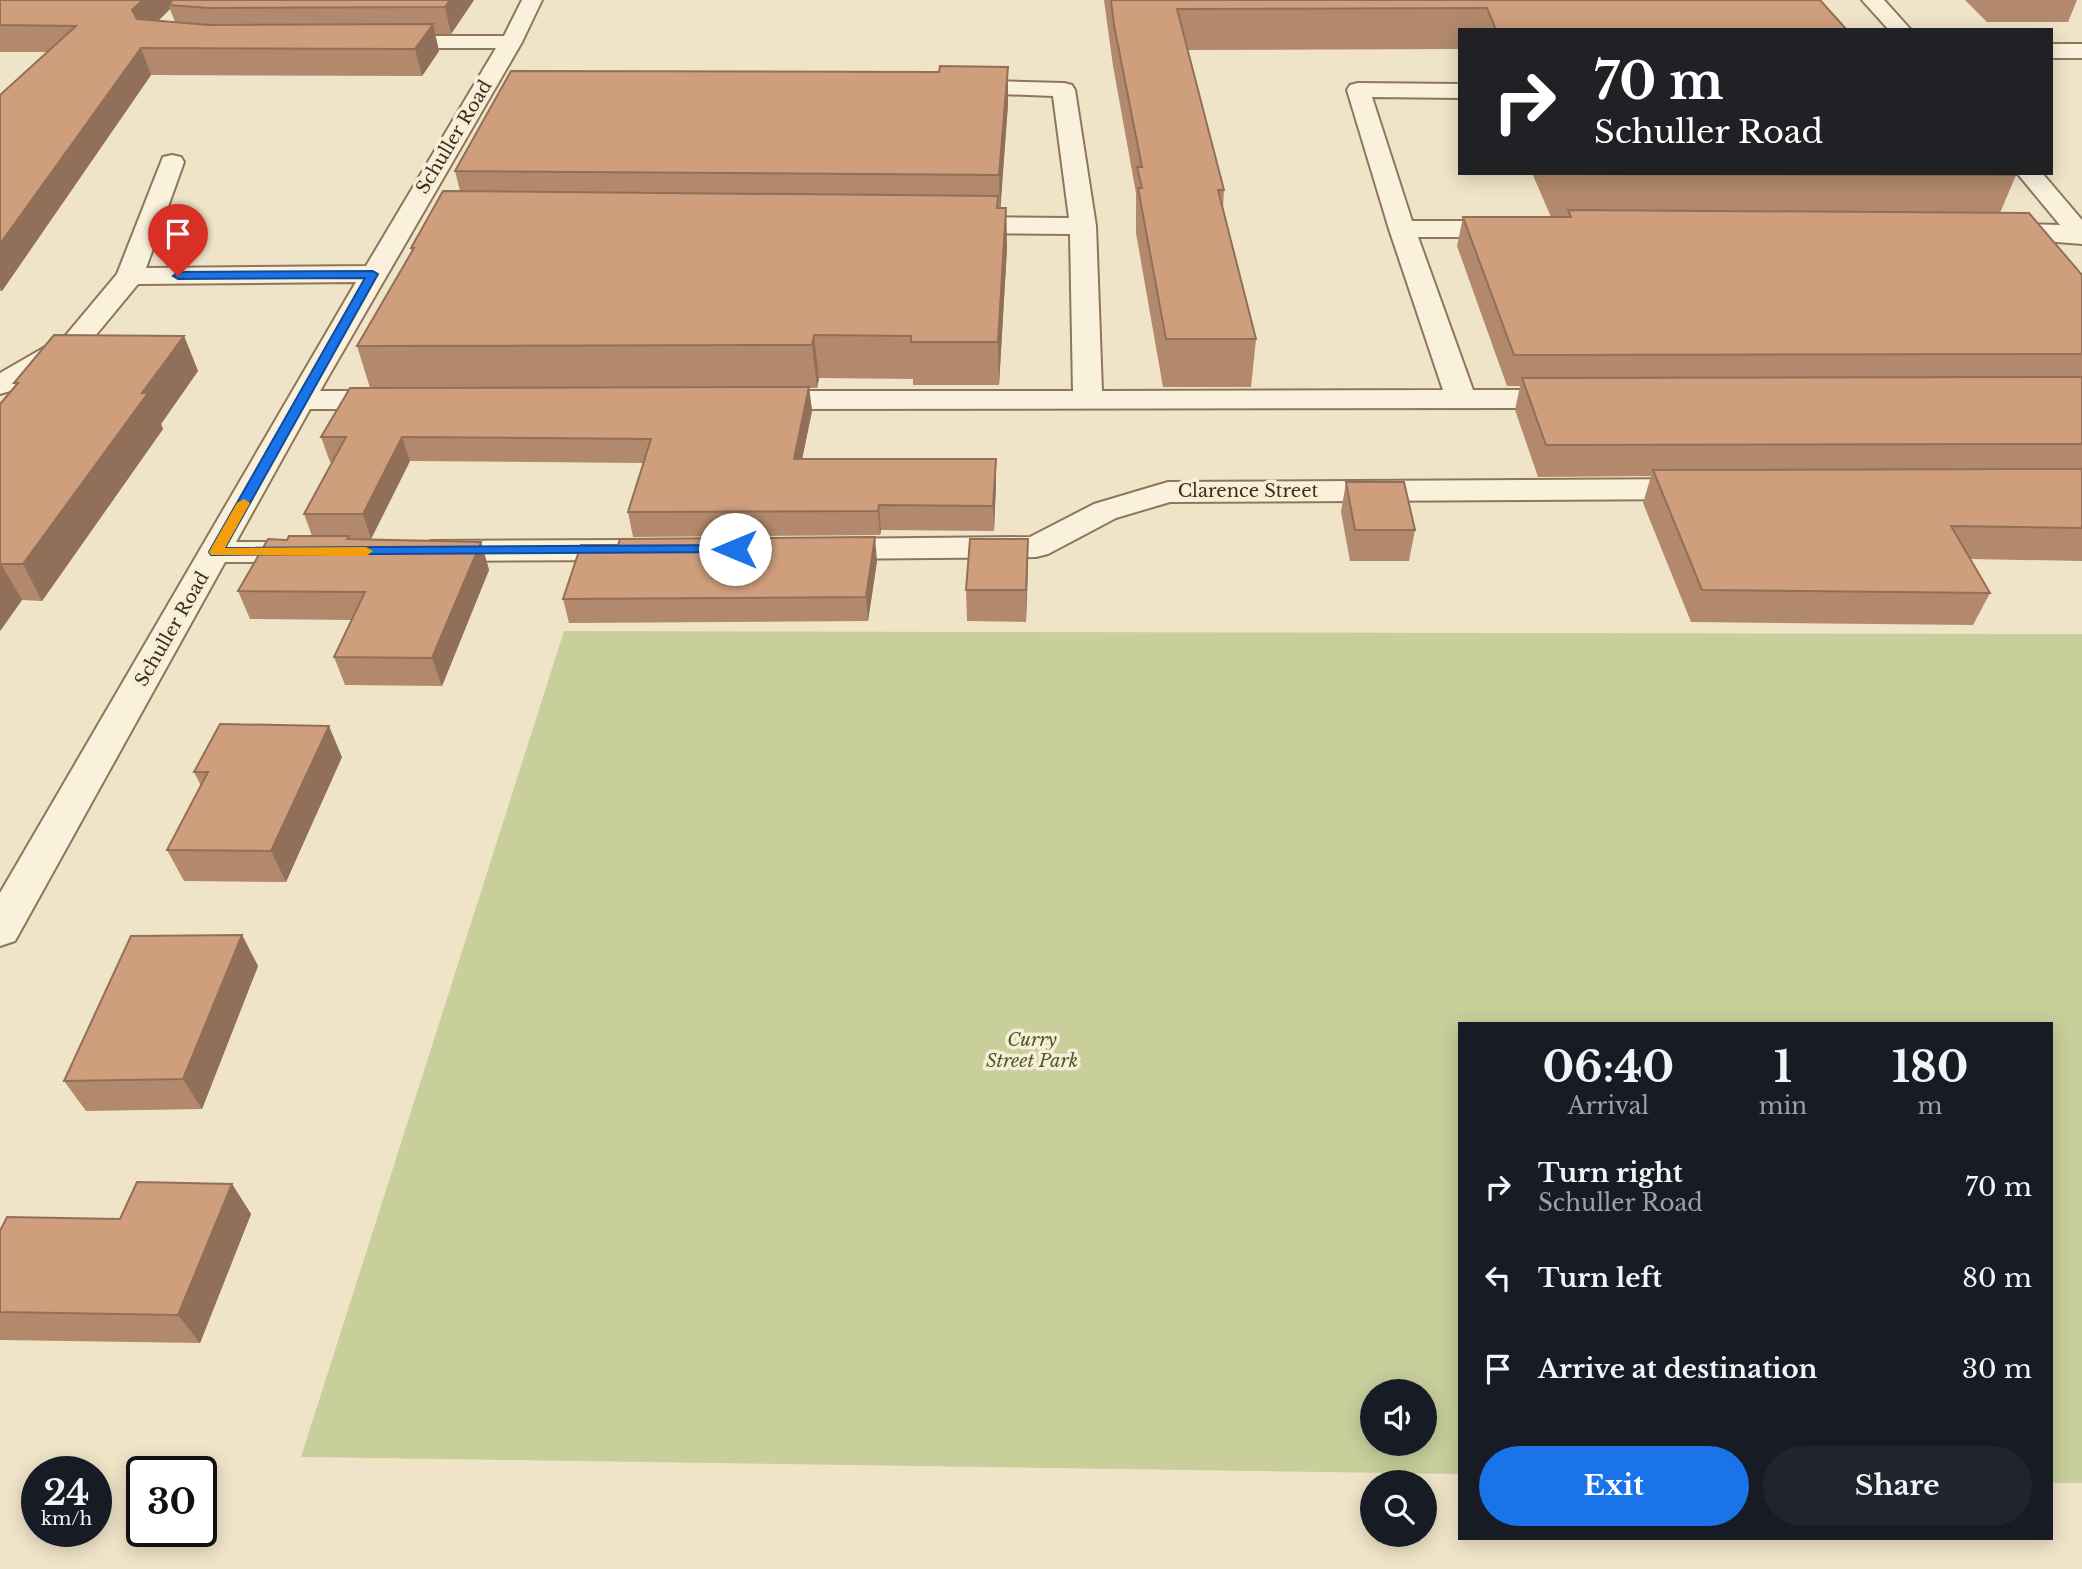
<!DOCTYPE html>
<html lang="en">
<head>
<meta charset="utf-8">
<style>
  :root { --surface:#171b24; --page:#20242c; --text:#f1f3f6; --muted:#9ea1a6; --accent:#1a73e8 }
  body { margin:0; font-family:"Libre Baskerville",serif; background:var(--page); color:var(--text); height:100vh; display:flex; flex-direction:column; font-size:26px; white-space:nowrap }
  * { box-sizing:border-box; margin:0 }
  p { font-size:23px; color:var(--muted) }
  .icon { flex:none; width:38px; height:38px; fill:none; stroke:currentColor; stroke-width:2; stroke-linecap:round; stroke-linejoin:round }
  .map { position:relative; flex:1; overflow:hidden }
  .details { position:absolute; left:1458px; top:1022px; width:595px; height:518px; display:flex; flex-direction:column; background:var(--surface); border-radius:0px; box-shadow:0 4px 18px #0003 }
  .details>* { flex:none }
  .top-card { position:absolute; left:1458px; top:28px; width:595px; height:147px; border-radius:0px; box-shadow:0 4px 18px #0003; background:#202124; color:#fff; overflow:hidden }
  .controls { position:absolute; left:1360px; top:1379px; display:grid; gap:14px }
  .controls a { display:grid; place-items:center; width:77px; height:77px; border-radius:50%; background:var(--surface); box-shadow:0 4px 18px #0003; font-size:35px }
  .speed { position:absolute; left:21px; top:1456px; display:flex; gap:14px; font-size:35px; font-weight:700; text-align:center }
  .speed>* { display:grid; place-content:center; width:91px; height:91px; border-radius:50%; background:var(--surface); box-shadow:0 4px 18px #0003; line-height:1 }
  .speed small { font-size:18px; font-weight:400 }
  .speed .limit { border:4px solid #111; border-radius:10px; background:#fff; color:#111 }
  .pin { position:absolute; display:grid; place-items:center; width:60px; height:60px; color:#fff; margin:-72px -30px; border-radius:50% 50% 50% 0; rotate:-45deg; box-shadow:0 0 7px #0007 }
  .pin .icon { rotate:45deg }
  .me { position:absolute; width:77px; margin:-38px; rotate:270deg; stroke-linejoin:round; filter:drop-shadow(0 0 5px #0008) }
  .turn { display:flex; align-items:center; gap:24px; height:147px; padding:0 21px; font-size:32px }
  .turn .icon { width:91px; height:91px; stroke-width:2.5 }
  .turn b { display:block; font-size:49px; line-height:60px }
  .eta { display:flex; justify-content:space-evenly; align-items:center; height:119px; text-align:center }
  .eta b { font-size:42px; font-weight:800; line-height:49px }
  .primary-button { display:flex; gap:14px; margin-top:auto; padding:14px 21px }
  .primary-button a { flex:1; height:80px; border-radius:42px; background:var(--accent); color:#fff; font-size:28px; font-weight:800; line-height:80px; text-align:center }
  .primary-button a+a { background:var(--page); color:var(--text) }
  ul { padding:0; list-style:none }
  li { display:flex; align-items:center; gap:21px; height:91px; padding:0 21px }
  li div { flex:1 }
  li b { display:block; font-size:26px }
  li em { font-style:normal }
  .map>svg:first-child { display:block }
</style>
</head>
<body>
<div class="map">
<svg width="2082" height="1569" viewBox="0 0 2082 1569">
  <rect width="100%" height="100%" fill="#f0e4c8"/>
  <path fill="#c9cf9b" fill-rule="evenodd" d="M 564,631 L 2082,634 L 2082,1483 L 2051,1483 L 2051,1024 L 1460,1024 L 1459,1474 L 301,1457 ZM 1372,1391 L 1424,1391 L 1424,1444 L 1372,1444 Z"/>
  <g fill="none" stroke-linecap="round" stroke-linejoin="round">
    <defs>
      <path id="minor" d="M 522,0 L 542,0 L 522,42 L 320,391 L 396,391 L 406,394 L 411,400 L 406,406 L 396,409 L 310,409 L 236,542 L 312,542 L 324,545 L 329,552 L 324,559 L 312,562 L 225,562 L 15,941 L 0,946 L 0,893 L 356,282 L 138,284 L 86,347 L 10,391 L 0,394 L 0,373 L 66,335 L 117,274 L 163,157 L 172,155 L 181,157 L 184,162 L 146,268 L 366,266 L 496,48 L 384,48 L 376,47 L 373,42 L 376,37 L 384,36 L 504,36 Z
        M 1862,0 L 1884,0 L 1911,30 L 1889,30 Z
        M 2051,44 L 2082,44 L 2082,58 L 2051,58 Z
        M 957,80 L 1064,83 L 1072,85 L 1075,90 L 1096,226 L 1102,391 L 1443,390 L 1389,229 L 1347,90 L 1350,85 L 1358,83 L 1460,84 L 1460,98 L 1372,97 L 1412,221 L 1513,221 L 1522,224 L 1526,229 L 1522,234 L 1513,237 L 1418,237 L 1473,390 L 1568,390 L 1578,393 L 1583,399 L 1578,405 L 1568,408 L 757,409 L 747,406 L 742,400 L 747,394 L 757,391 L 1073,391 L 1070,234 L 955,233 L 946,230 L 942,225 L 946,220 L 955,217 L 1069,218 L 1053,96 L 949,92 L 946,87 L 949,82 Z
        M 2017,173 L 2042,173 L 2082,220 L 2082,244 L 1984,236 L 1980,231 L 1984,226 L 1993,223 L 2060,225 Z
        M 1700,479 L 1711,482 L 1716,489 L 1711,496 L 1700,499 L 1170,502 L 1116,518 L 1048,554 L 1036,557 L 824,559 L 812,556 L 807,549 L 812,542 L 824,539 L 1030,537 L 1094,504 L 1168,482 Z
        M 631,540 L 643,543 L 648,550 L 643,557 L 631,560 L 432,561 L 420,558 L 415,551 L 420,544 L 432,541 Z"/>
    </defs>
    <use href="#minor" stroke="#8d765c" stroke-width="4"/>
    <use href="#minor" fill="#faf1dc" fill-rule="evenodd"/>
  </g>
  <path fill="#b2896c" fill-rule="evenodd" d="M 0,0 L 474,0 L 451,34 L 435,34 L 439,51 L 422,76 L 151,75 L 2,291 L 0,291 L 0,95 L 47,52 L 0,52 ZM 170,9 L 175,22 L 158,21 Z
    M 1104,0 L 1820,0 L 1847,30 L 1460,30 L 1460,49 L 1187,50 L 1224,190 L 1223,208 L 1256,339 L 1251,387 L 1163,387 L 1136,233 L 1136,193 L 1113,66 Z
    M 1965,0 L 2077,0 L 2068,22 L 1987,22 Z
    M 1008,67 L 1008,104 L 1000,208 L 1006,208 L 1007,248 L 999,385 L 913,385 L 913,379 L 819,378 L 817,388 L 809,388 L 812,411 L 802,459 L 996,484 L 994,531 L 881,530 L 880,535 L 633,537 L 628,512 L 643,463 L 410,461 L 371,539 L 350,539 L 481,542 L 489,570 L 442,686 L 345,685 L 334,657 L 352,620 L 250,619 L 238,591 L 287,540 L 312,536 L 304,514 L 333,462 L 330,462 L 321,437 L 370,388 L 357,346 L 412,252 L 411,248 L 460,191 L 455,171 L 939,72 Z
    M 1532,173 L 2015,173 L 2016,175 L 2000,213 L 2082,275 L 2082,561 L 1970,559 L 1990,593 L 1973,625 L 1691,622 L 1643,503 L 1651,476 L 1538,477 L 1515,410 L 1520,386 L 1507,386 L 1457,246 L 1463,217 L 1551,217 Z
    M 184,336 L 198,371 L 161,424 L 163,429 L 42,601 L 22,600 L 0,631 L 0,404 L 16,386 L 14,383 Z
    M 1346,482 L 1415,530 L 1409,561 L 1350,561 L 1341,512 Z
    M 1028,539 L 1026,622 L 967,621 L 966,590 Z
    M 877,561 L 868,621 L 569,623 L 563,599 Z
    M 342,757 L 286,882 L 184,881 L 167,850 L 201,786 L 194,772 Z
    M 242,935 L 258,966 L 202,1109 L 86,1111 L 64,1081 Z
    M 232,1184 L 251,1214 L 200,1343 L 0,1340 L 0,1231 L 120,1219 Z"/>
  <path fill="#916f58" d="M 143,0 L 178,0 L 168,5 L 170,9 L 142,37 L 132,10 Z
    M 450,0 L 474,0 L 451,34 L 445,7 Z
    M 433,24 L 439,51 L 422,76 L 415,49 Z
    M 141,48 L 151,75 L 2,291 L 0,287 L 0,244 Z
    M 1008,67 L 1008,104 L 1000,215 L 999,175 Z
    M 1006,208 L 1007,248 L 999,385 L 998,342 Z
    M 814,335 L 819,378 L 817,388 L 812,345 Z
    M 184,336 L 198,371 L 161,424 L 163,429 L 42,601 L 23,564 L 142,393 Z
    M 809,387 L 812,411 L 797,484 L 794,459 Z
    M 402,437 L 410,461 L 371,539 L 363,514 Z
    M 996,459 L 996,484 L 994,531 L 993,506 Z
    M 879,505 L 881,530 L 880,535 L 878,511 Z
    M 875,537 L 877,561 L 868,621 L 866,597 Z
    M 1028,539 L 1028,570 L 1026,622 L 1026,590 Z
    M 481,542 L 489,570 L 442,686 L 432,658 Z
    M 1,564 L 22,600 L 0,631 L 0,565 Z
    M 329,726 L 342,757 L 286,882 L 271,851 Z
    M 242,935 L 258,966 L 202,1109 L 183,1079 Z
    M 232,1184 L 251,1214 L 200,1343 L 178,1315 Z"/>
  <path fill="#cf9f7d" stroke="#916f58" stroke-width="2" d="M 0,0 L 143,0 L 132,10 L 137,19 L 209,25 L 433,24 L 415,49 L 141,48 L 0,244 L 0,95 L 76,26 L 0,25 Z
    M 173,0 L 450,0 L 445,7 L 209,8 L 168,5 Z
    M 1111,0 L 1820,0 L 1847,30 L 1496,30 L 1487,8 L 1177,9 L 1224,190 L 1218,190 L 1256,339 L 1166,339 L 1138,188 L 1142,188 L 1137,167 L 1142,167 L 1114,25 Z
    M 940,66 L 1008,67 L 999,175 L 455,171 L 511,71 L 939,72 Z
    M 1562,173 L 2015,173 L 2016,175 L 1562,174 Z
    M 443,191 L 998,196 L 997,208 L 1006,208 L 998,342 L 911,342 L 911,336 L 814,335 L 812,345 L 357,346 L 414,248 L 411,248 Z
    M 1568,210 L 2029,213 L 2082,275 L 2082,354 L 1514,355 L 1463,217 L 1571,217 Z
    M 54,335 L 184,336 L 142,393 L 148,393 L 23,564 L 1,564 L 0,565 L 0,404 L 18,383 L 14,383 Z
    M 2082,377 L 2082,444 L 1546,445 L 1522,378 Z
    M 809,387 L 794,459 L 996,459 L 993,506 L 879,505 L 878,511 L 628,512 L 651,439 L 402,437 L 363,514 L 304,514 L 346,437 L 321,437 L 350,388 Z
    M 2082,469 L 2082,528 L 1951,526 L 1990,593 L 1702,590 L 1653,470 Z
    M 1346,482 L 1404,482 L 1415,530 L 1355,530 Z
    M 289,536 L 349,536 L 347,539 L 481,542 L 432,658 L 334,657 L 365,592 L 238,591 L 268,539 L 287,540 Z
    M 875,537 L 866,597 L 563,599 L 581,545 L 618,545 L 620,539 Z
    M 970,539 L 1028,539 L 1026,590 L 966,590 Z
    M 220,724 L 329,726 L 271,851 L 167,850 L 208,772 L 194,772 Z
    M 242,935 L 183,1079 L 64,1081 L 131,936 Z
    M 137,1182 L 232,1184 L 178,1315 L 0,1312 L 0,1231 L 7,1217 L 120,1219 Z"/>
  <path fill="#1a73e8" stroke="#114b97" stroke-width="2" d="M 373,271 L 378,274 L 225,548 L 735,545 L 740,546 L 740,552 L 211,555 L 209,552 L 365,278 L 178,279 L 173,276 L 178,272 Z"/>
  <path fill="#f59e0b" d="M 244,499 L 250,503 L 225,548 L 366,547 L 373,551 L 366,556 L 211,555 L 209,552 L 237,503 Z"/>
  <g text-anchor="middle" stroke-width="7" stroke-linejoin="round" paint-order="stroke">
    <g font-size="18" fill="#3d2e20" stroke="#f7eed8">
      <text transform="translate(454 137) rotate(-59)" y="6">Schuller Road</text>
      <text x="1248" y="497">Clarence Street</text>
      <text transform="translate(172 629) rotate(-60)" y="6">Schuller Road</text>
    </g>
    <g font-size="18" font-style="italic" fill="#4d5a26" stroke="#f7eed8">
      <text x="1032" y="1046">Curry<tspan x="1032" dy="21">Street Park</tspan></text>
    </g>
  </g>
</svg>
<div class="controls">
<a><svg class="icon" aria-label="sound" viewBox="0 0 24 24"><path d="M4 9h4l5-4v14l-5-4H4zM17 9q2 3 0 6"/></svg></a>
<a><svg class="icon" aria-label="search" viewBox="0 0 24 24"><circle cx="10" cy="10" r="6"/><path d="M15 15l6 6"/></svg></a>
</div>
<div class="speed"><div>24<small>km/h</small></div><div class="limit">30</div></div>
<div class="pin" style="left:178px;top:276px;background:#d93025"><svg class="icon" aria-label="arrive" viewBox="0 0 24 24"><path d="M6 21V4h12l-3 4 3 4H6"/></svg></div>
<svg class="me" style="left:735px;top:549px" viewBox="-20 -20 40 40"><circle r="19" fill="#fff"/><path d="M0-13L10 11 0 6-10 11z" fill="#1a73e8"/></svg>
<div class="top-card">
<div class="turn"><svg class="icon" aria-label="right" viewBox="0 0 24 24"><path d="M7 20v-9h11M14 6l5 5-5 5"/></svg><div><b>70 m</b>Schuller Road</div></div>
</div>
<section class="details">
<div class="eta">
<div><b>06:40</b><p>Arrival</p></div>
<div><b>1</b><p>min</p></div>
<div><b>180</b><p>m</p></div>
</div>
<ul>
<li><svg class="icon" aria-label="right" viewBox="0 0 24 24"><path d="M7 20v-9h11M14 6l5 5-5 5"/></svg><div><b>Turn right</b><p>Schuller Road</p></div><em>70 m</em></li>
<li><svg class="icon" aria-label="left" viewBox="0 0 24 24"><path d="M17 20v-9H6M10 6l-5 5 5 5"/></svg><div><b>Turn left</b></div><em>80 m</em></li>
<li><svg class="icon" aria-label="arrive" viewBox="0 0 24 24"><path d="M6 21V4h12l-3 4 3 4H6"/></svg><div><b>Arrive at destination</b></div><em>30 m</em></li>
</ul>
<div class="primary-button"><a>Exit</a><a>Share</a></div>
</section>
</div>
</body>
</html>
